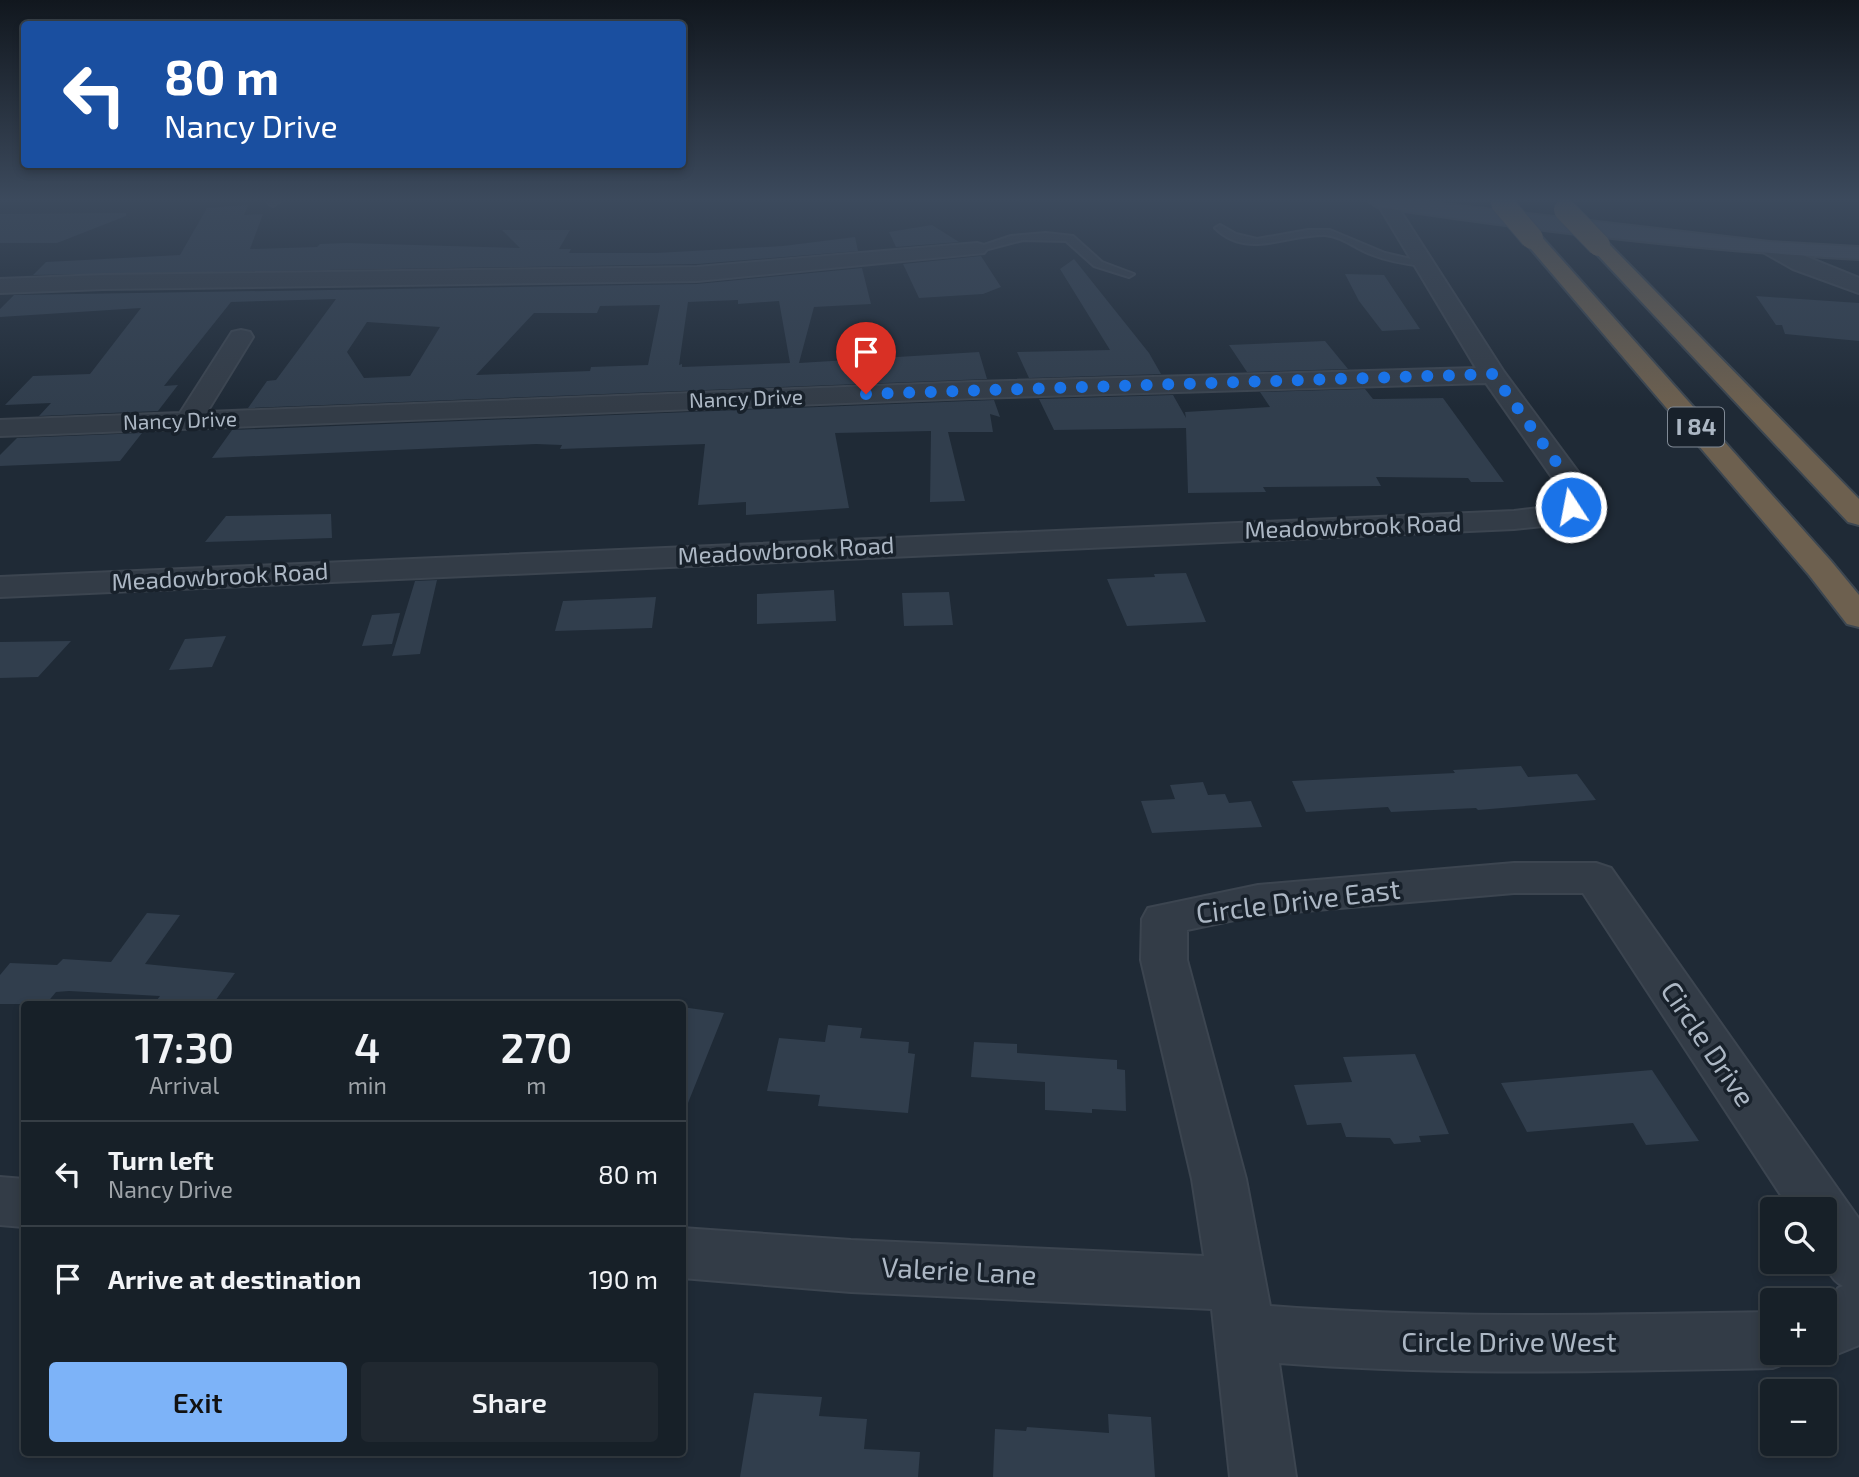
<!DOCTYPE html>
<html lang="en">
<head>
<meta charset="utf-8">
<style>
  :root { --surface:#172028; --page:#202830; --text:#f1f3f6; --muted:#9ea3a8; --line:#363e45; --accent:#7db3f8 }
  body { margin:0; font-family:"Exo 2",sans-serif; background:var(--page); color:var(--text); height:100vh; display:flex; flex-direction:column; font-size:26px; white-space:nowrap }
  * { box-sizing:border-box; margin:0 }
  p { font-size:23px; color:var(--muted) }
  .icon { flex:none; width:38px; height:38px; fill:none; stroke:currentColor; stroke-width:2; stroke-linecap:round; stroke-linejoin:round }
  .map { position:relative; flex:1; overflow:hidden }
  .sheet { position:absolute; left:21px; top:1001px; width:665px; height:455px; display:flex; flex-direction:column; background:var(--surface); border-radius:7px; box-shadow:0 4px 10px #0003,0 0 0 2px var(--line) }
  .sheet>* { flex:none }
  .top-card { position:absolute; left:21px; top:21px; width:665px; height:147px; border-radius:7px; box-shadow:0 4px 10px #0003,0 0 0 2px var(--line); background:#1a4fa0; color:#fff; overflow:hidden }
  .buttons { position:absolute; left:1760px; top:1197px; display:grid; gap:14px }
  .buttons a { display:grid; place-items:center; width:77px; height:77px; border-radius:7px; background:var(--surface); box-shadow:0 4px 10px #0003,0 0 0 2px var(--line); font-size:35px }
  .pin { position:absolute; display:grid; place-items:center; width:60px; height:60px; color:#fff; margin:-72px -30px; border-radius:50% 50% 50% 0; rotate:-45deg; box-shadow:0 0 7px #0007 }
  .pin .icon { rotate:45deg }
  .me { position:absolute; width:77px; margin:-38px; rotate:349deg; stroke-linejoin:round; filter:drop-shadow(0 0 5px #0008) }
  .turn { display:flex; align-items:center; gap:24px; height:147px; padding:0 28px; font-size:32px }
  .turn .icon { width:91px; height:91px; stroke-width:2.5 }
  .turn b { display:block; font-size:49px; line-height:60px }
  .eta { display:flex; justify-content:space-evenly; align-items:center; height:119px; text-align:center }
  .eta b { font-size:42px; font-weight:600; line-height:49px }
  .cta { display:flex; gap:14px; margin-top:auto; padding:14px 28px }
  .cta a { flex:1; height:80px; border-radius:7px; background:var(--accent); color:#111; font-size:28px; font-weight:600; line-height:80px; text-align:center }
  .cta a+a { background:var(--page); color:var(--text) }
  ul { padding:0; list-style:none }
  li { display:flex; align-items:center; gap:21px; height:105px; padding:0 28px; border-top:2px solid var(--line) }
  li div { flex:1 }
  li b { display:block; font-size:26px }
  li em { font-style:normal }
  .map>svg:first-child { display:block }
</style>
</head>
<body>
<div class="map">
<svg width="1859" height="1477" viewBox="0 0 1859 1477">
  <rect width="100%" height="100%" fill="#1f2a36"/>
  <path fill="#313e4d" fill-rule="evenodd" d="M 248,205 L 244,215 L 263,214 L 250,249 L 317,247 L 320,244 L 347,243 L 520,248 L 502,230 L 570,230 L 559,249 L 571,249 L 569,253 L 656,253 L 783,246 L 855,237 L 858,251 L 697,264 L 33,275 L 46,262 L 180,255 L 207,208 Z
    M 126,213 L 126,216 L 57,243 L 0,243 L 0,214 Z
    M 932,225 L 959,242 L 896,247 L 889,232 Z
    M 981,256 L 1001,287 L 983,294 L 919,298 L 903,264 Z
    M 1074,259 L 1149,353 L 1161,374 L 1029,378 L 1017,352 L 1110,350 L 1060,269 Z
    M 862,268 L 871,304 L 814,307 L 799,363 L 979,352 L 987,379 L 248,408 L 267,381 L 276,380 L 336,299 L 231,302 L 164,386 L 178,385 L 158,411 L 39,416 L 51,403 L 5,405 L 33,376 L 90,374 L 141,308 L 0,317 L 0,309 L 14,295 L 697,284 ZM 738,300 L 738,304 L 779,301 L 790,363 L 682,367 L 682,364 L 679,365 L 688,302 ZM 660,305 L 648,365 L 591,367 L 590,371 L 476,375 L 534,313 L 597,313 L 600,306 ZM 367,322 L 440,327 L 410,376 L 364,378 L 347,352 Z
    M 1345,274 L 1384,275 L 1420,329 L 1382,331 L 1359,301 Z
    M 1756,296 L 1859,303 L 1859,341 L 1785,334 L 1782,325 L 1776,325 Z
    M 1325,341 L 1348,369 L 1247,372 L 1229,345 Z
    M 1365,389 L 1373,399 L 1378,399 L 1443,398 L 1504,482 L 1471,482 L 1468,478 L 1376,477 L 1381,486 L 1263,487 L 1266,492 L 1188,493 L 1186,428 L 1054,430 L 1039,399 L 1173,395 L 1186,418 L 1185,412 L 1270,407 L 1260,392 Z
    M 994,400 L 1000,417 L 990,414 L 993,432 L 948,432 L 965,501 L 930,502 L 931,431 L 835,433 L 849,508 L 746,515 L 746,502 L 698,505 L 705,444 L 560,449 L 562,445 L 536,444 L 212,458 L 232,430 Z
    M 142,433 L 120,461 L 0,466 L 0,455 L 17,438 Z
    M 331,514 L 332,538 L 205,542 L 226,516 Z
    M 1186,573 L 1206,622 L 1127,626 L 1107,579 L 1155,577 L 1154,574 Z
    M 437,580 L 420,654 L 392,656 L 415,581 Z
    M 834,590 L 836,621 L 757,624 L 757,594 Z
    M 949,592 L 953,625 L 904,626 L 902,593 Z
    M 656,597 L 652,628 L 555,631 L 563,601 Z
    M 400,613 L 392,644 L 362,646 L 372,615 Z
    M 226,636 L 212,667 L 169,670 L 185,639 Z
    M 71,641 L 38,677 L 0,678 L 0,642 Z
    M 1521,766 L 1528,777 L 1577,774 L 1596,800 L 1478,810 L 1476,808 L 1391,812 L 1388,807 L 1306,812 L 1292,781 L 1455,773 L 1453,770 Z
    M 1203,782 L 1208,795 L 1225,794 L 1229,803 L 1251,801 L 1262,827 L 1152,833 L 1141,801 L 1175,799 L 1170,785 Z
    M 147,913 L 180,915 L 145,964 L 235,973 L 213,1004 L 154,1004 L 160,996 L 69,991 L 56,992 L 46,1004 L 0,1004 L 0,975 L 10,963 L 57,965 L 63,959 L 111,962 Z
    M 682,1007 L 724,1013 L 684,1113 L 682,1113 Z
    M 828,1025 L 862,1028 L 860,1038 L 909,1042 L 908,1053 L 915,1054 L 908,1113 L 818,1106 L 820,1095 L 767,1091 L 779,1038 L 825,1042 Z
    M 974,1042 L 1017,1044 L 1017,1053 L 1117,1060 L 1117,1069 L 1125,1070 L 1126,1111 L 1092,1109 L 1092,1113 L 1045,1110 L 1045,1082 L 971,1077 Z
    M 1415,1054 L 1449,1134 L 1419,1136 L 1421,1142 L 1394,1144 L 1390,1138 L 1346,1137 L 1341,1123 L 1307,1125 L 1294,1085 L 1352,1082 L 1343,1057 Z
    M 1652,1070 L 1699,1141 L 1646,1145 L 1633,1123 L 1527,1132 L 1501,1083 Z
    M 754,1393 L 822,1397 L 819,1416 L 867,1419 L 864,1449 L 920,1452 L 918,1477 L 740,1477 Z
    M 1108,1414 L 1151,1417 L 1155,1477 L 993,1477 L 995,1429 L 1026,1431 L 1027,1427 L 1109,1433 Z"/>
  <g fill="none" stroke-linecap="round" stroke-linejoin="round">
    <defs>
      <path id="lane" d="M 270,201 L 280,201 L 273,206 L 268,203 Z
        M 1220,225 L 1236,234 L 1257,239 L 1308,230 L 1330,230 L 1385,253 L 1428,263 L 1423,266 C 1405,264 1387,261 1370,254 C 1355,248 1341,236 1325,235 C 1286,234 1248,260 1215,228 Z
        M 1046,233 L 1073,236 L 1102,262 L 1134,274 L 1129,277 L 1094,266 L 1066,241 L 1023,240 L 977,252 L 972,249 L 1011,236 Z"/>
      <path id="street" d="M 1376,201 L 1394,201 L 1504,372 L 1584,480 L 1586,507 L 1582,513 L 1543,526 L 1514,529 L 0,597 L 0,577 L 1514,511 L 1539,508 L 1556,502 L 1554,480 L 1486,383 L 974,398 L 0,436 L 0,420 L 180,413 L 232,332 L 241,330 L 250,332 L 253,337 L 207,412 L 974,382 L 1476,368 Z
        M 1770,242 L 1859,278 L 1859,293 L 1793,269 L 1763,252 L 1760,248 L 1763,244 Z
        M 977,243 L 984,245 L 987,249 L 984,253 L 697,281 L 103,289 L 0,293 L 0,279 L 103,275 L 697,267 Z
        M 1514,863 L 1596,863 L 1611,868 L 1859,1219 L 1859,1345 L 1825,1359 L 1809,1353 L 1825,1353 L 1825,1302 L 1833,1299 L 1838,1288 L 1843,1286 C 1817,1273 1825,1234 1825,1209 L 1790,1209 L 1583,893 L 1514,893 L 1258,915 L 1187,930 L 1187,960 L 1246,1179 L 1270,1306 C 1438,1319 1605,1315 1773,1312 L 1773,1353 L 1797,1353 L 1794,1360 L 1773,1368 C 1608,1371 1444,1376 1279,1363 L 1296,1477 L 1230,1477 L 1212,1309 L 851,1292 L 682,1278 L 682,1228 L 851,1240 L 1204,1256 L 1192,1179 L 1141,960 L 1142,919 L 1148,908 L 1258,885 Z
        M 0,1177 L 24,1179 L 24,1227 L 0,1225 Z"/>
      <path id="secondary" d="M 1368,201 L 1416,201 L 1770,242 L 1859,247 L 1859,259 C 1698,250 1537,231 1378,207 Z"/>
      <path id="highway" d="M 1532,232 L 1539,234 L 1831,561 L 1859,595 L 1859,627 L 1847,624 L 1809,575 L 1525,242 L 1522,238 L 1525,234 Z
        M 1599,239 L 1606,241 L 1859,499 L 1859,525 L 1848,522 L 1592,249 L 1589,245 L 1592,241 Z"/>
    </defs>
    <use href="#lane" stroke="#3c4550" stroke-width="4"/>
    <use href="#street" stroke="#3c4550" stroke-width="4"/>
    <use href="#secondary" stroke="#3c4550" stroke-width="4"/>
    <use href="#highway" stroke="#3d4751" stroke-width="4"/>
    <use href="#lane" fill="#333c47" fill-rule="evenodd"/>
    <use href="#street" fill="#333c47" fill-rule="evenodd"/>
    <use href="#secondary" fill="#414b5a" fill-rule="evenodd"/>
    <use href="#highway" fill="#6d604f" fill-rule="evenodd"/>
    <defs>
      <path id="highway-bridge" d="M 1502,203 L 1532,238
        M 1565,210 L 1599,245"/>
    </defs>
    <use href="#highway-bridge" stroke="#3d4751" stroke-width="24" stroke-linecap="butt"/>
    <use href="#highway-bridge" stroke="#6d604f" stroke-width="22"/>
  </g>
  <linearGradient id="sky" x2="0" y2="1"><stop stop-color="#11171e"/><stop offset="0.49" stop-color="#3c4a5d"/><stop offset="1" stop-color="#3c4a5d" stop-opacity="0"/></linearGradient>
  <rect width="1859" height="408" fill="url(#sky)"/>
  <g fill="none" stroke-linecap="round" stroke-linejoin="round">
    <path stroke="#1a73e8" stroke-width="12" stroke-dasharray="0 21.6" d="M 866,394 L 1493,374 L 1569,480 L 1571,507"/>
  </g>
  <g text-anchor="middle" stroke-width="7" stroke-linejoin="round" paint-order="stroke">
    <g font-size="21" fill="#acb7c4" stroke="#18212b">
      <text transform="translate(746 399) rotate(-2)" y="7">Nancy Drive</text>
      <text transform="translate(180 421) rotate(-2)" y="7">Nancy Drive</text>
    </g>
    <rect fill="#18212b" stroke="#808a96" stroke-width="2" x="1668" y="407.5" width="56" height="39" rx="5"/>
    <g font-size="23" font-weight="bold" fill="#acb7c4">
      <text x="1696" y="435">I 84</text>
    </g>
    <g font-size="24" fill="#acb7c4" stroke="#18212b">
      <text transform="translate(1353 527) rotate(-2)" y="8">Meadowbrook Road</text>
      <text transform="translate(786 551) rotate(-3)" y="8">Meadowbrook Road</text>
      <text transform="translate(220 577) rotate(-3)" y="8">Meadowbrook Road</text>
    </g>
    <g font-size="28" fill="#acb7c4" stroke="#18212b">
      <text transform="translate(1298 901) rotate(-7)" y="10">Circle Drive East</text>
      <text transform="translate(1708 1044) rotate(56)" y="10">Circle Drive</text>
      <text transform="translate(959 1271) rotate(3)" y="10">Valerie Lane</text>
      <text x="1509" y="1352">Circle Drive West</text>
    </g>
  </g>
</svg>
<div class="buttons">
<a><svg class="icon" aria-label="search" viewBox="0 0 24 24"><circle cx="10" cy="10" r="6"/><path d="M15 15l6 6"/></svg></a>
<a>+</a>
<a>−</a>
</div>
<div class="pin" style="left:866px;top:394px;background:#d93025"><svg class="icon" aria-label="arrive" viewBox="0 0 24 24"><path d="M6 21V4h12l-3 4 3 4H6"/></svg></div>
<svg class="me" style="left:1571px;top:507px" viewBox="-20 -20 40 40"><circle r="17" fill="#1a73e8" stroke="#fff" stroke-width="3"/><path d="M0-11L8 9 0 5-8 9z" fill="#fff"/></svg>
<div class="top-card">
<div class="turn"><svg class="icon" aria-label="left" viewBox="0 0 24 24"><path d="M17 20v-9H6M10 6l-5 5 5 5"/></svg><div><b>80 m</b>Nancy Drive</div></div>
</div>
<section class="sheet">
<div class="eta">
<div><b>17:30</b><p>Arrival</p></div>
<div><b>4</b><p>min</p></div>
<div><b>270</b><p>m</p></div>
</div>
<ul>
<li><svg class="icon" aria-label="left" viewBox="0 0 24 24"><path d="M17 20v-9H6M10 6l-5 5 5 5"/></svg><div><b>Turn left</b><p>Nancy Drive</p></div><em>80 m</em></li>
<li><svg class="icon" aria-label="arrive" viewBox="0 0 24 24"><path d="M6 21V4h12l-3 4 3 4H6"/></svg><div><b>Arrive at destination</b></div><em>190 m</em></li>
</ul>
<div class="cta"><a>Exit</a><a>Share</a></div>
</section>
</div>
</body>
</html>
